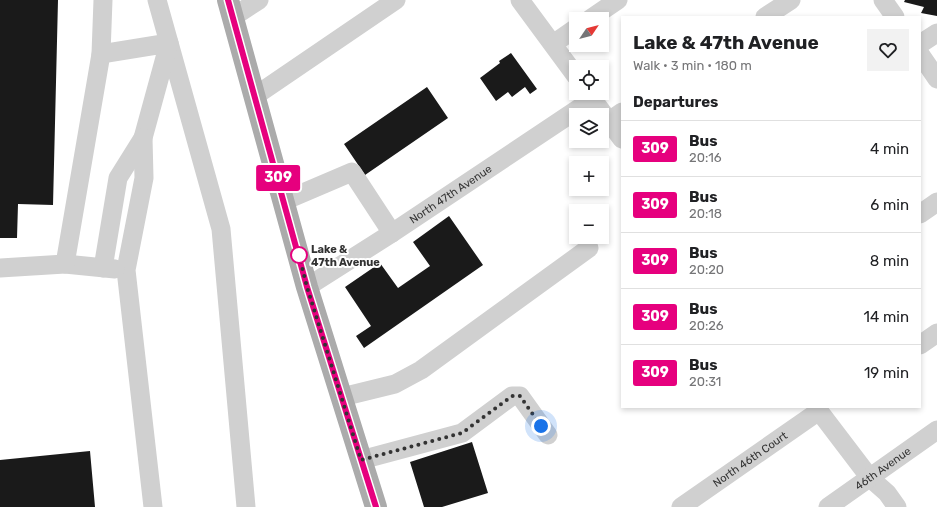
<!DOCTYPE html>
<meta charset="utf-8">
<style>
body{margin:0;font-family:Rubik,sans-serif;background:#f2f2f2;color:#202124;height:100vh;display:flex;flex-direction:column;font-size:15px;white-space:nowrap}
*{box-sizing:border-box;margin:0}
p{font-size:13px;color:#757577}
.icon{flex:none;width:22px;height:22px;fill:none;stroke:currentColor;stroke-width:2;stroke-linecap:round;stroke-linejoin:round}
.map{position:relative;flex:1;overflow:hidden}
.details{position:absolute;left:621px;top:16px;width:300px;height:392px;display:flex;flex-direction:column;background:#fff;border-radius:0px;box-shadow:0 2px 6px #0003}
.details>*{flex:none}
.badge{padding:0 8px;border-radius:3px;font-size:14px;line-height:26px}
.needle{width:26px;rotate:55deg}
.buttons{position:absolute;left:569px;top:12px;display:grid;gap:8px}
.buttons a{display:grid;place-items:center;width:40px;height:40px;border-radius:0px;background:#fff;box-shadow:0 2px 6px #0003;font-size:20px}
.you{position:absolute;width:20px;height:20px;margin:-10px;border:3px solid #fff;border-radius:50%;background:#1a73e8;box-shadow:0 0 0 6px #1a73e833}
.map>.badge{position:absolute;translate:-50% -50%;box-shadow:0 0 0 2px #fff}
h2{padding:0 12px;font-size:15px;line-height:36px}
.round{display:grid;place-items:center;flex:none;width:42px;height:42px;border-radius:0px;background:#f2f2f2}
.head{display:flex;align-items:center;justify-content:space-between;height:68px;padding:0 12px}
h1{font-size:19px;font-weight:700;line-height:30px}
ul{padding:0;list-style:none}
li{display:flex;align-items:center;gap:12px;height:56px;padding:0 12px;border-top:1px solid #e0e0e0}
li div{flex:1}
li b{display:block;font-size:15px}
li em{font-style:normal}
li .badge{min-width:44px;font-weight:700;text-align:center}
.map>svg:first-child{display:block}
.building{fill:#1a1a1a}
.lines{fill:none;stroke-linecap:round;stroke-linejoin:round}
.minor{stroke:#d0d0d0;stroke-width:19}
.major{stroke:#ababab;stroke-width:22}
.line-casing{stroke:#fff;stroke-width:9}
.line{stroke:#e6007e;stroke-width:6}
.walk{stroke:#333;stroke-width:4;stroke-dasharray:0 7.2}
.stop-dot{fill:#fff;stroke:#e6007e;stroke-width:2}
.labels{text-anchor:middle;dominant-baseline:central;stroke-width:4;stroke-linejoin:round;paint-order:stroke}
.street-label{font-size:11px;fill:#333;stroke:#fff}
.stop-label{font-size:11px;font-weight:bold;fill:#333;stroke:#fff;text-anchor:start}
</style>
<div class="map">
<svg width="937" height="507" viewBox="0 0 937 507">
<rect width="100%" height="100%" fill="#fff"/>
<path class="building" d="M0 0H58L53 205 18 204 17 238H0Z
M905 0H937V16L921 13 924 7 904 2Z
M511 53 537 89 530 94 525 87 512 97 508 92 496 101 480 78 500 63 499 61Z
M427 87 448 118 365 175 344 144Z
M449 216 483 265 364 348 356 336 371 326 345 287 380 263 398 288 430 266 413 242Z
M472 442 488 493 442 507H424L410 462Z
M90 451 95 507H0V460Z"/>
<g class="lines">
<g class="minor">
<path d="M157 0 221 229 246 507"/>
<path d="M520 0 576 76"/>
<path d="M883 0 895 17"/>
<path d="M233 17 259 0"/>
<path d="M765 17 791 0"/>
<path d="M590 19 618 0"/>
<path d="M553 44 576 28"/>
<path d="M920 44 937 33"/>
<path d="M101 54 169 43 143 138 144 178 126 270 153 507"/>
<path d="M920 54 937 79"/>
<path d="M588 93 622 139"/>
<path d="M255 96 396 0"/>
<path d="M609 121 622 112"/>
<path d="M284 201 352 172 392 233"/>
<path d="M920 214 937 202"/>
<path d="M65 264 115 269"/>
<path d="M0 268 65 264 101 54 103 0"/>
<path d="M103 268 118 178 143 138"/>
<path id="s1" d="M307 287 392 233 593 99"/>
<path d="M920 345 937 333"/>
<path d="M342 397 395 384 421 370 589 248"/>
<path d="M361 460 462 433 512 396H520L548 435"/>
<path id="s2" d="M681 507 819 411 870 478 887 493 897 507"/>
<path id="s3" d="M828 507 937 430"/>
</g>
<path class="major" d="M228 0 307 287 376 507"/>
</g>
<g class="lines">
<g class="line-casing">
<path id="line" d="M228 0 307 287 376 507"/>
</g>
<use href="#line" class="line"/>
<path class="walk" d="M299 255 307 287 361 460 462 433 512 396H520L541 426"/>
</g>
<circle class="stop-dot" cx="299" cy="255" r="8"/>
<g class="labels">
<g class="street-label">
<text stroke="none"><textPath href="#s1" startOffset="171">North 47th Avenue</textPath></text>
<text stroke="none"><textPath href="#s2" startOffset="84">North 46th Court</textPath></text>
<text stroke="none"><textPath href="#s3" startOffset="67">46th Avenue</textPath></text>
</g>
<g class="stop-label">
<text x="311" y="249">Lake &amp;<tspan x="311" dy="13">47th Avenue</tspan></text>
</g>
</g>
</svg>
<div class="buttons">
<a><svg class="needle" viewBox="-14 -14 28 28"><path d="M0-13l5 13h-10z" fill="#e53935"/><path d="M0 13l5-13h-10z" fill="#757577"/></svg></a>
<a><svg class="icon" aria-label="locate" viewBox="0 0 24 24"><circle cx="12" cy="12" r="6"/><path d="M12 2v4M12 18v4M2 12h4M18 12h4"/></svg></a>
<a><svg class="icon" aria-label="layers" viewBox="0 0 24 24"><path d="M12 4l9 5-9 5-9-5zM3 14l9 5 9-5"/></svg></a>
<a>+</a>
<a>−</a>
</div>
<div class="you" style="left:541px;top:426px"></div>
<b class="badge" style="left:278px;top:178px;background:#e6007e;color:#fff">309</b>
<section class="details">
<div class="head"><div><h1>Lake &amp; 47th Avenue</h1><p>Walk · 3 min · 180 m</p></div><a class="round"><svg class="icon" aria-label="heart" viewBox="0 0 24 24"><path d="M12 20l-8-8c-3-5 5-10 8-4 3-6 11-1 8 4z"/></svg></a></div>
<h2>Departures</h2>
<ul>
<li><span class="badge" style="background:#e6007e;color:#fff">309</span><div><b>Bus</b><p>20:16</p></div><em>4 min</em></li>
<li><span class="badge" style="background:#e6007e;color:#fff">309</span><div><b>Bus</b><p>20:18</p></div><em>6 min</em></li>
<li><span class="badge" style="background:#e6007e;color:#fff">309</span><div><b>Bus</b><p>20:20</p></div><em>8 min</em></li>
<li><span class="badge" style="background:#e6007e;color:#fff">309</span><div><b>Bus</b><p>20:26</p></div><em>14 min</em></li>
<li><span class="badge" style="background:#e6007e;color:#fff">309</span><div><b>Bus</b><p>20:31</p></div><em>19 min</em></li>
</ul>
</section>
</div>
